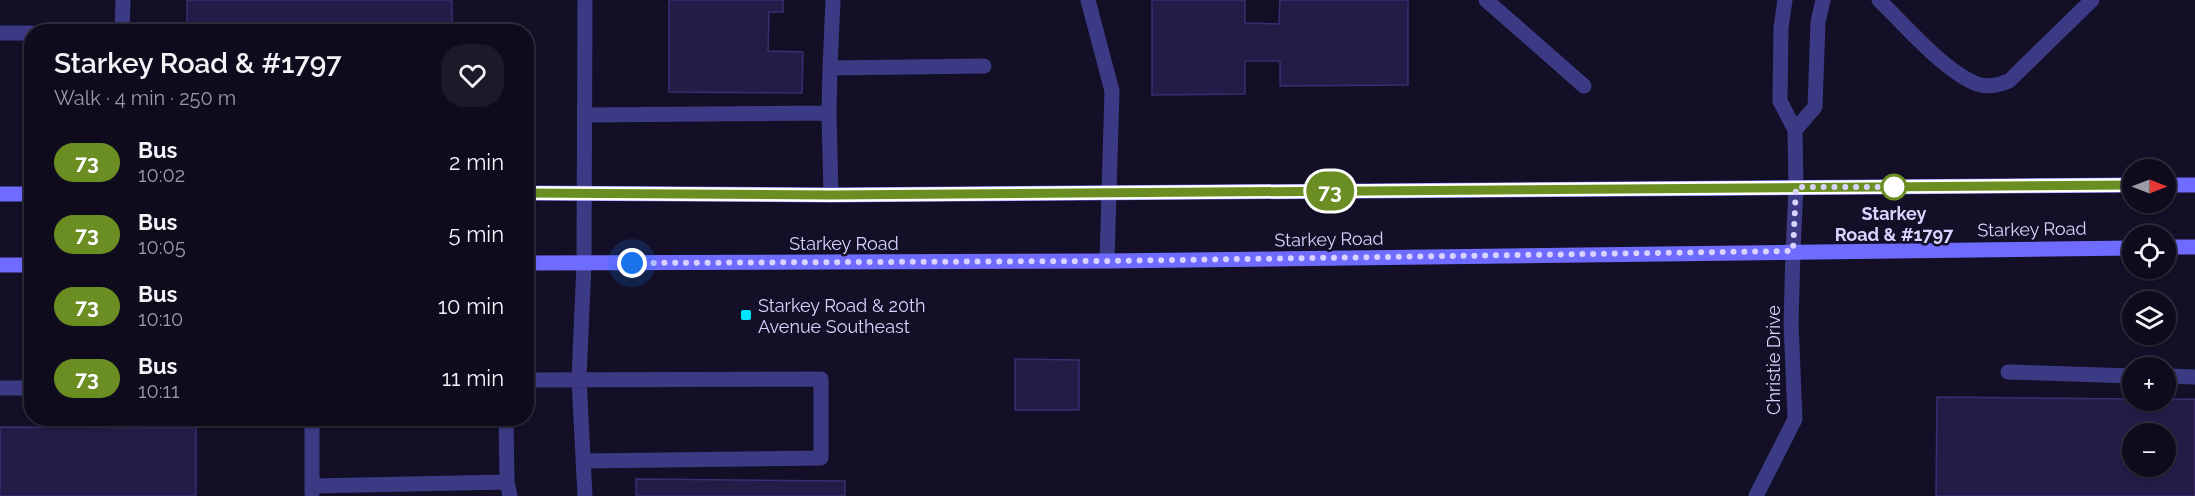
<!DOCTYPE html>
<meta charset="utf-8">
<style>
body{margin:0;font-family:Raleway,sans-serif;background:#1c1929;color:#f1f3f6;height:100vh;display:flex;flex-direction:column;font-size:22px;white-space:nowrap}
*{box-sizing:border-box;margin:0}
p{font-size:20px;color:#9b9ba3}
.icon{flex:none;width:33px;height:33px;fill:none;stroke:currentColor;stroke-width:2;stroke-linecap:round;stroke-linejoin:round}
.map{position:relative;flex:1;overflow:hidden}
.details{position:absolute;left:24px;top:24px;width:510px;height:402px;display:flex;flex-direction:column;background:#0e0b1c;border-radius:24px;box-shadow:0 2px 4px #0004,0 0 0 2px #2e2b3b}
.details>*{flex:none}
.badge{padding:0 12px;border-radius:20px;font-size:21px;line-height:39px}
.needle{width:39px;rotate:90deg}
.buttons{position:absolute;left:2122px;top:159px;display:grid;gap:12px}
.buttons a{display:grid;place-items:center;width:54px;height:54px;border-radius:50%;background:#0e0b1c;box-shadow:0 2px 4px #0004,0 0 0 2px #2e2b3b;font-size:30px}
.you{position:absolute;width:30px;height:30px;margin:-15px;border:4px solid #fff;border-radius:50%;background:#1a73e8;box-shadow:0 0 0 9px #1a73e833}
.map>.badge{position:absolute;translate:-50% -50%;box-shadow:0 0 0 3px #fff}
.round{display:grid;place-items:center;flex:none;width:63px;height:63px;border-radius:24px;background:#1c1929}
.headline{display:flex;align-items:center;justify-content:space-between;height:102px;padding:0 30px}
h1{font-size:28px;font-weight:600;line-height:45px}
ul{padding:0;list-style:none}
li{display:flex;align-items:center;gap:18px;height:72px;padding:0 30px}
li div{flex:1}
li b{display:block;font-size:22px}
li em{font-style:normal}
li .badge{min-width:66px;font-weight:700;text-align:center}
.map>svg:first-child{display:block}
.building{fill:#241b47;stroke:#3b2d73;stroke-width:1.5;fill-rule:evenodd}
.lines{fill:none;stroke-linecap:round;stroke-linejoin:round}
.service{stroke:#3d3a85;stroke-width:15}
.minor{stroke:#3d3a85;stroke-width:15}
.secondary{stroke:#6f6bff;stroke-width:15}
.line-casing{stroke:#fff;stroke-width:14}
.line{stroke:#6b8e23;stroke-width:9}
.walk{stroke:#d9d4ff;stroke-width:6;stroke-dasharray:0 10.8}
.stop-dot{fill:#fff;stroke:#6b8e23;stroke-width:3}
.poi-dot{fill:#00e5ff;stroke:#130f26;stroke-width:2}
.labels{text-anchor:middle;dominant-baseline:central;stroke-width:5;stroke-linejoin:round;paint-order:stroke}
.stop-label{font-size:18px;font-weight:bold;fill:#d9d4ff;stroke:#130f26}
.street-label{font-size:18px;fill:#d9d4ff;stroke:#130f26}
.poi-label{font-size:18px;fill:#d9d4ff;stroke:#130f26;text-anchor:start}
</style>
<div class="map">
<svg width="2195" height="496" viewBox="0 0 2195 496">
<rect width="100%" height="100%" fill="#130f26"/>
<path class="building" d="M187 0H452V32H187Z
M669 0H783V12H769L768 51 803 52 802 93 669 92Z
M1152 0H1245V23L1279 24 1280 0H1408V85L1280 86V61H1245V94L1152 95Z
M1015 359 1079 360V410H1015Z
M1937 397 2133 399V400L2195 399V496H1936ZM2133 434H2166V466H2133Z
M0 427 196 428V496H0Z
M636 479 845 481V496H636Z"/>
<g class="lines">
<path class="service" d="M1088 0 1112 91 1107 261
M1486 0 1584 86
M1785 0 1781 28 1780 101 1795 130 1796 187 1793 251
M1879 0C1906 26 1944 71 1977 84 1988 88 1999 85 2009 81L2092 0
M102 32 122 31 123 0
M0 33H32
M830 68 833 0
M586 115 829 113
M1795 130 1815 107 1818 22 1823 0
M831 195 829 113 830 68 984 66
M584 263 579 379 585 496
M2008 372 2133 376
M2166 376 2195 377
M526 380 821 379V458L583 461
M0 388H32
M506 418 507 482 510 496
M312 486 507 482
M312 493V418"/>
<path class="minor" d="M584 263 585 0
M1756 496 1795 419 1791 323 1793 251"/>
<path class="secondary" d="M2166 185H2195
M526 193 831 195 2133 185
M0 194H32
M2166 247H2195
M526 263 1107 261 2133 248
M0 265H32"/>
</g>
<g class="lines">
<g class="line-casing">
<path id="line" d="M526 193 831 195 2133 185"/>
</g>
<use href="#line" class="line"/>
<path class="walk" d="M632 263 1107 261 1793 251 1796 187H1894"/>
</g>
<circle class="stop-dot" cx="1894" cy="187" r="12"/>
<rect class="poi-dot" x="740" y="309" width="12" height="12" rx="3"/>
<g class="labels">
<g class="stop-label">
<text x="1894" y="213">Starkey<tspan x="1894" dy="21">Road &amp; #1797</tspan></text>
</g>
<g class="street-label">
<text transform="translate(2032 229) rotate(-1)">Starkey Road</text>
<text transform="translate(1329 239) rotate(-1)">Starkey Road</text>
<text x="844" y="243">Starkey Road</text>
<text transform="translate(1773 360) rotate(-90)">Christie Drive</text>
</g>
<g class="poi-label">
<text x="758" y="305">Starkey Road &amp; 20th<tspan x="758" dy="21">Avenue Southeast</tspan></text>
</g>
</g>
</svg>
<div class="buttons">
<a><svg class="needle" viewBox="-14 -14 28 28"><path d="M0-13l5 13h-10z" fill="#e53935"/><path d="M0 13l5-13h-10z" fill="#9b9ba3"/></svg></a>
<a><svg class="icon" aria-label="locate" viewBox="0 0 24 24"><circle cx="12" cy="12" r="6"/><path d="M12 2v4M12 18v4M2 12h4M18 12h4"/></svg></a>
<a><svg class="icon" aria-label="layers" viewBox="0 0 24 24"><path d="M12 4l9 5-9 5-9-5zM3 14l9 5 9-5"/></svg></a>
<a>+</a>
<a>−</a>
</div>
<div class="you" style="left:632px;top:263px"></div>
<b class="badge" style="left:1330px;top:191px;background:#6b8e23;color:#fff">73</b>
<section class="details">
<div class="headline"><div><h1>Starkey Road &amp; #1797</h1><p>Walk · 4 min · 250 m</p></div><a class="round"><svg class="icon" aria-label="heart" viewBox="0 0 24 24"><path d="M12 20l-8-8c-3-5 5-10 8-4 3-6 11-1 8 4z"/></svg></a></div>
<ul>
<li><span class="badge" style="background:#6b8e23;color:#fff">73</span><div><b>Bus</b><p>10:02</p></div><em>2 min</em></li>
<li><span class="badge" style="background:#6b8e23;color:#fff">73</span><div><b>Bus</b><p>10:05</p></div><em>5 min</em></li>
<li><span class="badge" style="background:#6b8e23;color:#fff">73</span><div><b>Bus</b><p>10:10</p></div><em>10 min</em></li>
<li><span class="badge" style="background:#6b8e23;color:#fff">73</span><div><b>Bus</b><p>10:11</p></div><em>11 min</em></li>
</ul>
</section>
</div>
